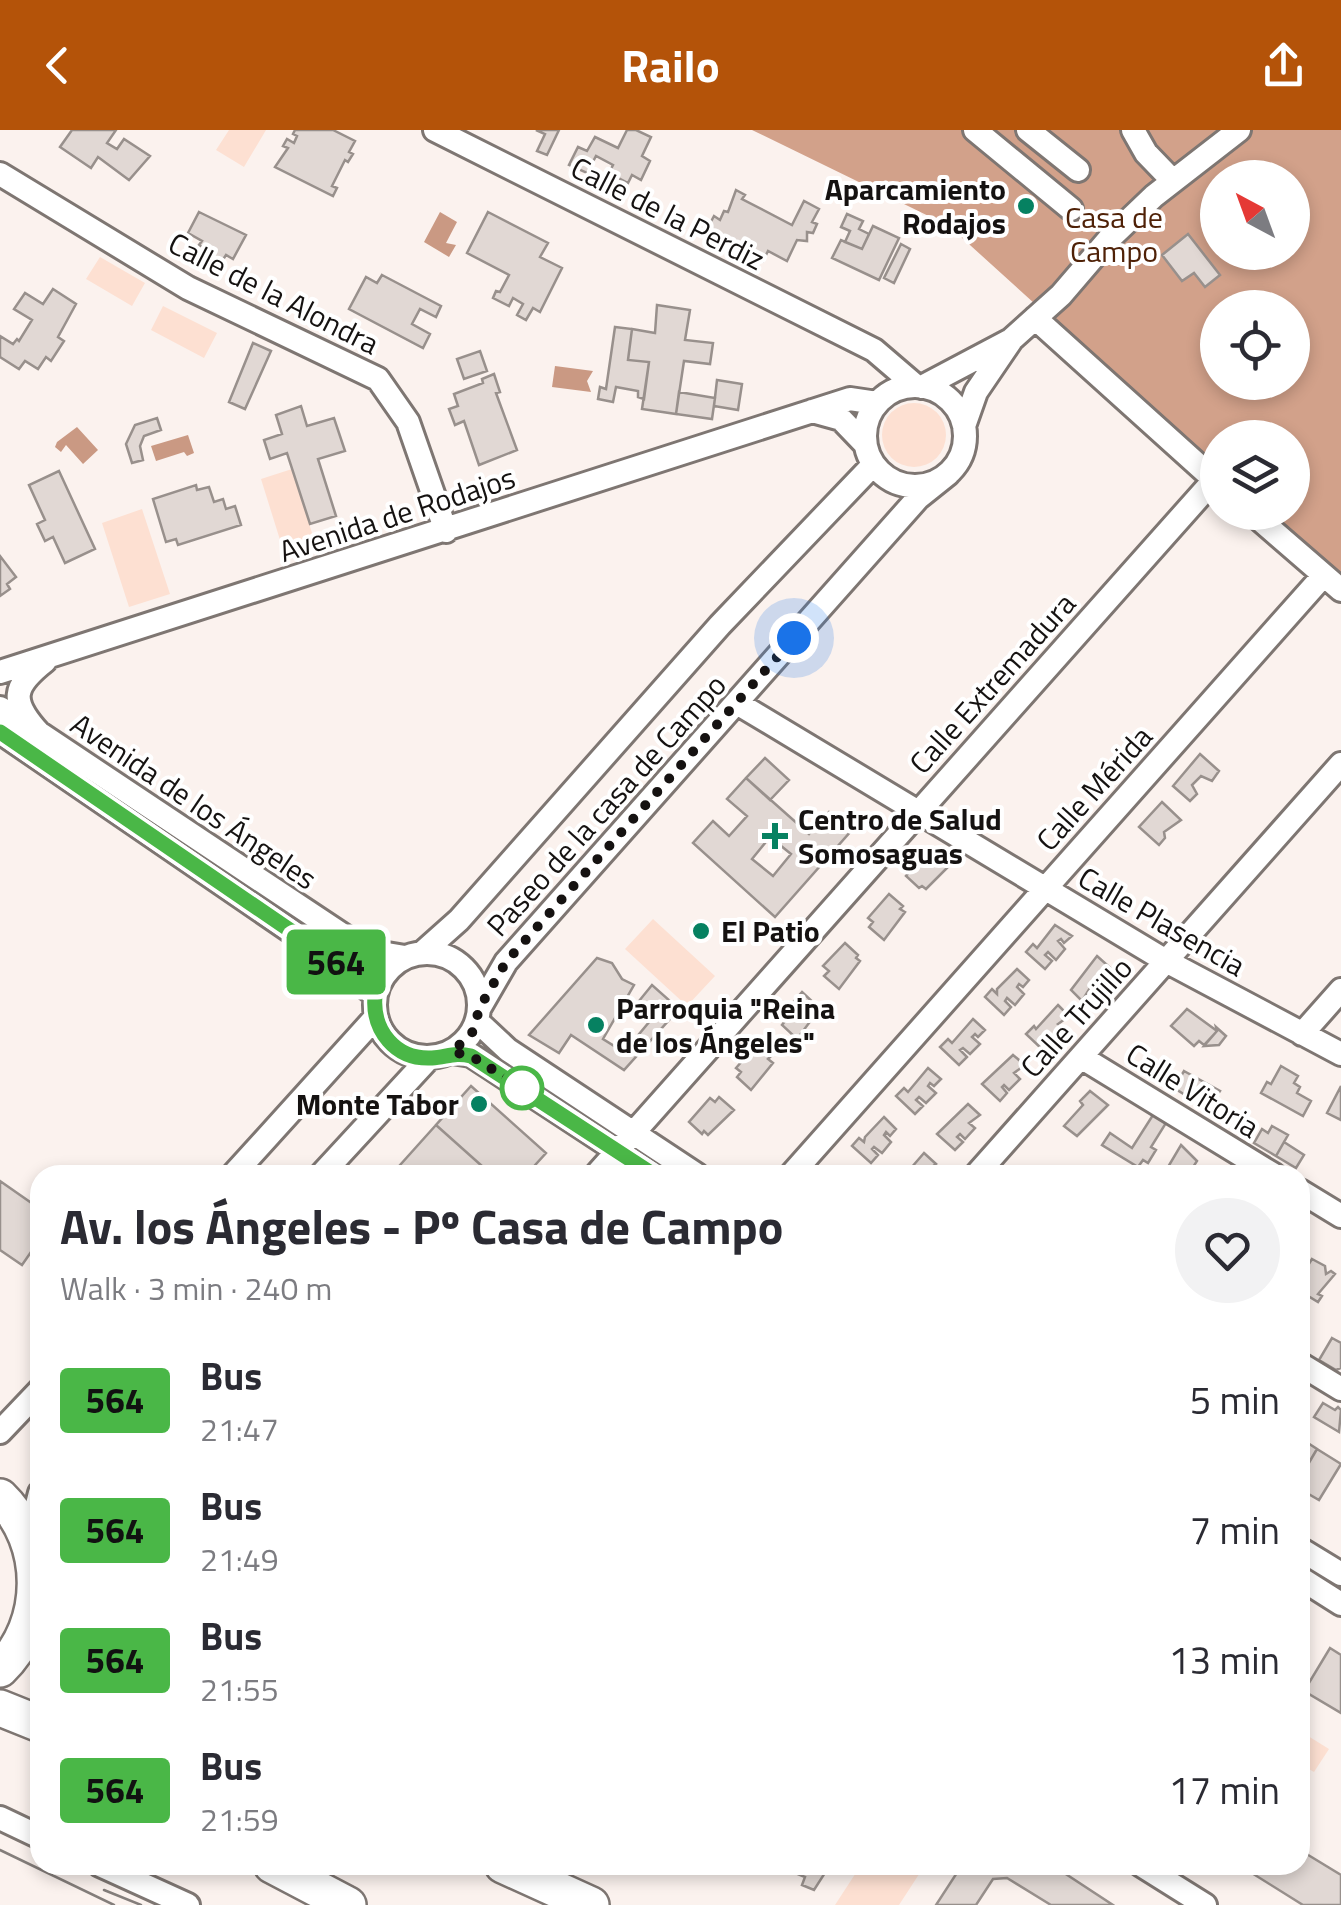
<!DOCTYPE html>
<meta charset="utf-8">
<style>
body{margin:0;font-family:"Titillium Web",sans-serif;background:#f2f2f3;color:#2b2b33;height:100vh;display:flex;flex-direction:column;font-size:38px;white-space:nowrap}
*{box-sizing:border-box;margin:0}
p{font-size:32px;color:#7c7c81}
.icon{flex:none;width:55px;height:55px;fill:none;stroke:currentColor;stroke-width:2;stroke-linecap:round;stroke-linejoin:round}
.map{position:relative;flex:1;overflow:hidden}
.drawer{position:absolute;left:30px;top:1035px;width:1280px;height:710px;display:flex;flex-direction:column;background:#fff;border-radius:30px;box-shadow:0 5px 15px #0003}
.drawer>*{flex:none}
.badge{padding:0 20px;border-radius:8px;font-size:35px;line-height:65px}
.needle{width:65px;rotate:319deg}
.controls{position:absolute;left:1200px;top:30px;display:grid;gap:20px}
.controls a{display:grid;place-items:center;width:110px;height:110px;border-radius:50%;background:#fff;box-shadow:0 5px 15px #0003;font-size:50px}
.you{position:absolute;width:50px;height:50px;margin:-25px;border:8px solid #fff;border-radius:50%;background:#1a73e8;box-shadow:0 0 0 15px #1a73e833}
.map>.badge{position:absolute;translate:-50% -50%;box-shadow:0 0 0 5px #fff}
.round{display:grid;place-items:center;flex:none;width:105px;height:105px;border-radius:52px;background:#f2f2f3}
.summary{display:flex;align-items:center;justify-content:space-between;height:170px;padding:0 30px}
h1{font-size:48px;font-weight:700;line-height:75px}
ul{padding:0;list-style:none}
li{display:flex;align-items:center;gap:30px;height:130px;padding:0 30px}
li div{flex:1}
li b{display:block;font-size:38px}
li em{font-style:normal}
li .badge{min-width:110px;font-weight:700;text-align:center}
header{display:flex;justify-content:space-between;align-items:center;height:130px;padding:0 30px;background:#b45309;color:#fff;font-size:45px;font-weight:700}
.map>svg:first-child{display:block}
.green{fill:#fde0d2}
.forest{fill:#d2a18a;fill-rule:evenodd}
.water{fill:#ca9983}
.building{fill:#e1d8d4;stroke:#98908c;stroke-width:2.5;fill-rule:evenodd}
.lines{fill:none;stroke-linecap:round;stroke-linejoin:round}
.minor-casing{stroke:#7e7672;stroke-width:28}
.highway-casing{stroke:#7e7672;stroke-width:40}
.minor{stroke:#fff;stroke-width:22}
.highway{stroke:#fff;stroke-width:35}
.tram{stroke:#847e7b;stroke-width:2.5}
.line-casing{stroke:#fff;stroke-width:22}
.line{stroke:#4ab747;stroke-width:15}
.walk{stroke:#151211;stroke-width:10;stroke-dasharray:0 18}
.poi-dot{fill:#068161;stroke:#fff;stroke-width:4}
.stop-dot{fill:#fff;stroke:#4ab747;stroke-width:5}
.labels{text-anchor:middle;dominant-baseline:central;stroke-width:8;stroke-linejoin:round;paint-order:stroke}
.poi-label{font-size:30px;font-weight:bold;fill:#151211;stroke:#fff;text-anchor:start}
.street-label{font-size:30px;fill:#151211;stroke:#fff}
.park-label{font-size:30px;fill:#4f2107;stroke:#fff}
</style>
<header><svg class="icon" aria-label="back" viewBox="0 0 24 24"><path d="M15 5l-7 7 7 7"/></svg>Railo<svg class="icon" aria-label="share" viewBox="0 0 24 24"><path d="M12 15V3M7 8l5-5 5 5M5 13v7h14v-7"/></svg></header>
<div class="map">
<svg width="1341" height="1775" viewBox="0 0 1341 1775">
<rect width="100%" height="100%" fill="#fbf2ee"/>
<path class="green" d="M229 0H266L244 37 216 20Z
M100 127 145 153 132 176 86 149Z
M163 176 217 203 204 228 151 200Z
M882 305a32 32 0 1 1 64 0a32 32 0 1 1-64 0Z
M292 339 317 419 286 429 261 349Z
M142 379 170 464 129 477 102 393Z
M653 789 715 846 687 876 625 819Z
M1300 1601 1329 1619 1314 1642 1300 1634Z
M861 1735H925L899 1775H835Z"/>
<path class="forest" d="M752 0H1341V446L1266 383 1292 382V308H1218L1217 339 949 96ZM1218 48H1292V122H1218ZM1218 178H1292V252H1218Z"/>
<path class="water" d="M440 82 457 92 446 113 456 115 449 127 424 112Z
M555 236 593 241 587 251 591 262 552 257Z
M77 297 98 320 83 334 66 315 61 322 55 317 57 312Z
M188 305 194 323 187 326 184 322 156 331 151 316Z"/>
<path class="building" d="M72 0H116L107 13 117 19 124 9 150 26 129 50 98 27 91 38 60 17Z
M295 0H333L355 11 349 22 353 24 348 32 345 30 332 56 337 58 333 66 275 37 288 18 283 16 287 9 294 13 297 6 293 4Z
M536 0H559L547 25 537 21 545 4Z
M627 0H636L651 7 642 26 650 31 641 50 632 45 628 53 609 43 613 35 596 26 587 43 569 35 578 17 587 21 595 7 618 18Z
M736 60 745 65 742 69 792 95 804 71 819 79 812 92 817 94 813 103 807 102V111L797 110 787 131 768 121 763 131 746 122 748 118 706 101 714 86 720 90 724 81 728 82Z
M199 82 246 105 233 129 226 125 222 131 207 123 209 121 199 115 202 111 188 103Z
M488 82 548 113 540 127 562 138 540 182 533 178 526 190 517 185 523 174 513 168 509 176 493 168 496 161 500 162 509 145 467 123Z
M847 84 863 91 859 99 869 104 862 119 845 112 850 101 841 97Z
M873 96 899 108 879 150 832 128 841 110 862 119Z
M1188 104 1220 145 1205 157 1194 143 1182 151 1162 125Z
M901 114 910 119 894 153 884 148Z
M382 145 441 176 436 187 420 179 412 194 430 204 423 218 349 179 366 147 377 153Z
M53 159 76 174 58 207 64 211 51 231 46 227 38 239 25 231 19 239 0 227V206L13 214 17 209 19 211 32 190 14 179 25 163 43 174Z
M657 175 690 180 685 210 713 213 710 234 684 231 676 284 642 279 649 232 628 230 632 199 655 203Z
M615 197 632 199 628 230 649 232 644 269 638 267V261L616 257 613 272 598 269 600 257 606 259Z
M253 213 271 221 245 279 229 272Z
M480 221 487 241 464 249 457 229Z
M494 244 500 262 496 263 517 320 479 335 464 291 455 295 449 279 458 276 454 264 483 253 482 249Z
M717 250 742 254 738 280 714 276Z
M679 262 715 268 712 289 676 284Z
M301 276 307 296 334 288 345 321 318 329 336 386 310 394 287 323 270 329 264 310 282 304 276 285Z
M157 288 161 300 144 306 140 316 143 330 132 333 126 314 135 295Z
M59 341 95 419 65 433 53 407 45 411 37 394 45 390 29 355Z
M196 355 197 360 209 357 214 372 223 369 226 379 235 376 241 395 178 415 176 409 166 412 153 369Z
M0 426 16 447 7 454 10 459 0 466Z
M1200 624 1219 641 1212 651 1201 646 1192 655 1197 664 1190 671 1173 656Z
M765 628 789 650 770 670 746 648Z
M746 648 809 704 829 682 851 701 775 787 693 713 713 691 729 706 747 686 727 669ZM770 707 791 724 773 746 752 729Z
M1162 672 1181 690 1164 702 1165 708 1159 715 1139 697Z
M936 721 950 735 926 759 922 756 919 758 906 746 927 722 931 726Z
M889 764 903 776 900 779 905 782 884 810 869 797 873 792 868 788Z
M1055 795 1072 806 1064 813 1061 809 1058 811 1065 819 1056 830 1048 822 1045 825 1052 831 1045 839 1026 822 1033 814 1037 818Z
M845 813 858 825 856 828 860 831 839 859 824 846 829 841 823 836Z
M1097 826 1115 842 1107 851 1102 846 1099 848 1105 853 1095 864 1090 858 1082 871 1071 860Z
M597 828 612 833 622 849 634 855 603 909 624 922 655 885 639 871 652 855 679 879 624 940 571 905 559 923 529 905Z
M1017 839 1029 850 1023 857 1019 854 1017 857 1024 864 1015 875 1007 868 1005 871 1011 877 1004 885 985 867 992 859 997 864V859Z
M802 862 816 875 814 877 818 881 797 909 782 895 786 890 781 886Z
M1058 875 1069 886 1058 894 1064 899 1054 910 1049 905 1046 908 1052 913 1044 921 1026 904 1034 896 1036 899Z
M1187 879 1217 901 1204 915 1199 911 1194 916 1171 896Z
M973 889 985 900 978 907 975 904 972 907 980 914 970 924 963 918 960 920 967 927 959 935 940 917 948 909 952 913Z
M1216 897 1226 906 1219 915 1204 916 1217 901Z
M757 914 771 926 768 929 773 933 751 960 737 947 741 942 736 938Z
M1013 925 1025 935 1014 943 1020 949 1009 960 1004 955 1002 957 1007 963 1000 971 982 954Z
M1281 936 1298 946 1294 953 1300 957 1297 963 1311 971 1303 986 1261 963 1267 952 1271 954Z
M928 938 941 949 934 956 930 953 928 956 936 963 926 973 919 967 916 970 923 976 915 984 896 966 904 958 908 962Z
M1184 941 1220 961 1208 979 1174 958Z
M471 956 546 1023 526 1045H492L436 995Z
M1341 956V990L1327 983Z
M1090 961 1108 975 1077 1006 1064 996 1083 975 1080 971Z
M719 967 734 980 708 1005 704 1001 702 1004 689 992 710 968 715 972Z
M968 974 980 985 969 993 975 998 965 1009 960 1004 957 1007 963 1012 955 1020 937 1004Z
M1153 985 1166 993 1151 1017 1156 1020 1148 1033 1143 1030 1138 1037 1102 1015 1110 1003 1132 1018Z
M884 987 896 999 890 1006 886 1002 884 1005 891 1012 882 1023 874 1017 872 1019 878 1025 871 1033 852 1016 859 1008 864 1012 865 1007Z
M436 995 492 1045 392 1044Z
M1272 996 1288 1005 1276 1026 1254 1013 1262 999 1268 1003Z
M1284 1012 1304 1025 1296 1038 1276 1026Z
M1181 1015 1197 1031 1188 1045H1170L1165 1042Z
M924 1023 936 1034 925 1042 928 1045H905Z
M0 1051 40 1079V1109L22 1135 0 1120Z
M1312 1129 1325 1136 1326 1144 1331 1141 1335 1144 1318 1164 1322 1166 1318 1172 1300 1161V1148Z
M1332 1208 1341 1213V1238L1336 1240 1319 1230Z
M1323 1273 1335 1280 1338 1277 1341 1280 1339 1302 1314 1287Z
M1300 1308 1317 1319 1300 1348Z
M1317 1319 1341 1334 1319 1370 1300 1359V1348Z
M1330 1518 1341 1525V1583L1304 1561Z
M1300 1720 1341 1745V1775H1303L1239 1735H1300Z
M776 1735H830L814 1760 802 1755 805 1747Z
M962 1735H1052L1113 1775H1051L1007 1748 993 1749 976 1775H936Z"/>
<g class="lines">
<g class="minor-casing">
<path id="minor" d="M435 0 874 220 916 256
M975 0 1071 79
M1028 0 1078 40
M1133 0 1146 23 1173 51
M0 44 188 158 378 249 408 292 446 401
M1035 188 1218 353
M865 306a50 50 0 1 1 100 0a50 50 0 1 1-100 0Z
M922 257 1009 211
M812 281 841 289 865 314
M964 296 976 262 1012 209 1061 165 1109 109 1154 66 1239 0
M1251 382 1341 460
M45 531C12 557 10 571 39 603L344 806 369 821 405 827
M0 542 850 269 877 273
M737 573 1166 831 1341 924
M0 578 32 599
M0 602 330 828 375 865
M375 875a52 52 0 1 1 104 0a52 52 0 1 1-104 0Z
M422 823 459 790 720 495 873 335
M480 877 506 832 918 368 948 344
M477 891 508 920 697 1045
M1302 904 1341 860
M452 922 471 925 654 1045
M1081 927 1274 1045
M233 1045 375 888
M321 1045 429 928
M596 1045 1214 350
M791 1045 1323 446
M976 1045 1341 634
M1300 1061 1341 1086
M1300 1234 1341 1259
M0 1302 40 1260
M28 1410 40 1363
M1300 1419 1341 1444
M1300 1448 1341 1474
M0 1688 40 1707
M100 1735 188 1775
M1141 1735 1205 1775"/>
</g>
<g class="highway-casing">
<path id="highway" d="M0 1367C47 1412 47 1494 0 1539
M0 1578 40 1594
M272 1735 348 1775
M503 1735 591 1775"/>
</g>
<use href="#minor" class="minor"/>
<use href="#highway" class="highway"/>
<path class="tram" d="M0 1720 114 1775
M104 1760 141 1775"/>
</g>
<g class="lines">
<g class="line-casing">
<path id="line" d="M0 602 351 842 375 866C372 900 395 930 432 928 447 927 455 922 471 926L654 1045"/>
</g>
<use href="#line" class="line"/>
<path class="walk" d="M522 958 471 926 452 922 472 903 480 877 506 832 794 508"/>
</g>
<g class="poi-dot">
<circle cx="1026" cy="76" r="10"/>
<path d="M770 691h10v10h10v10h-10v10h-10v-10h-10v-10h10z"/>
<circle cx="701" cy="801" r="10"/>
<circle cx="596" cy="895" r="10"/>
<circle cx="479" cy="974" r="10"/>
</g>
<circle class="stop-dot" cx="522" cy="958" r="20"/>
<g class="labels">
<g class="poi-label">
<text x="1006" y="59" text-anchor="end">Aparcamiento<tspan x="1006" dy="34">Rodajos</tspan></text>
<text x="798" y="689">Centro de Salud<tspan x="798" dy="34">Somosaguas</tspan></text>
<text x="721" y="801">El Patio</text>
<text x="616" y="878">Parroquia "Reina<tspan x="616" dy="34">de los Ángeles"</tspan></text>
<text x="459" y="974" text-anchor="end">Monte Tabor</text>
</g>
<g class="street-label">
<text transform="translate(668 83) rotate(27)">Calle de la Perdiz</text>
<text transform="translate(274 163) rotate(27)">Calle de la Alondra</text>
<text transform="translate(397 384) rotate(-18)">Avenida de Rodajos</text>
<text transform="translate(992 553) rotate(-48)">Calle Extremadura</text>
<text transform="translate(1094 658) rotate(-48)">Calle Mérida</text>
<text transform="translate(194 671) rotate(34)">Avenida de los Ángeles</text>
<text transform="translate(606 675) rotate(-48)">Paseo de la casa de Campo</text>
<text transform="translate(1162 791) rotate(30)">Calle Plasencia</text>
<text transform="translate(1076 887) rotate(-48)">Calle Trujillo</text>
<text transform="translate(1193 960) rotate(32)">Calle Vitoria</text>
</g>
<g class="park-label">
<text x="1114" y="87">Casa de<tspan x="1114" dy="34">Campo</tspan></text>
</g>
</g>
</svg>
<div class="controls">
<a><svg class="needle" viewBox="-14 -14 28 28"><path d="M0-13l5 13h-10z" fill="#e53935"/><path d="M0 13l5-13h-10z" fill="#7c7c81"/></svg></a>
<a><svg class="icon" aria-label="locate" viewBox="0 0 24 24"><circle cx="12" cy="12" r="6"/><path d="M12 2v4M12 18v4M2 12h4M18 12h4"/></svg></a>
<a><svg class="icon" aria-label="layers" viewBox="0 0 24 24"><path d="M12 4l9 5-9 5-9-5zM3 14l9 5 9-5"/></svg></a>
</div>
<div class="you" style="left:794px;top:508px"></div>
<b class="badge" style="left:336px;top:832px;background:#4ab747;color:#111">564</b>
<section class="drawer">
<div class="summary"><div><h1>Av. los Ángeles - Pº Casa de Campo</h1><p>Walk · 3 min · 240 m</p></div><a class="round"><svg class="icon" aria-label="heart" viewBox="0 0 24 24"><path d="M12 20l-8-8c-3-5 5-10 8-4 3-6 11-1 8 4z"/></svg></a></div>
<ul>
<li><span class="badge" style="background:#4ab747;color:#111">564</span><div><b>Bus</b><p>21:47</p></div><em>5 min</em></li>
<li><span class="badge" style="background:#4ab747;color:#111">564</span><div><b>Bus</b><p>21:49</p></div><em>7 min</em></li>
<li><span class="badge" style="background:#4ab747;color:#111">564</span><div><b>Bus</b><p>21:55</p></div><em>13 min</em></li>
<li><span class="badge" style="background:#4ab747;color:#111">564</span><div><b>Bus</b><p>21:59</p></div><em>17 min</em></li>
</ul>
</section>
</div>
